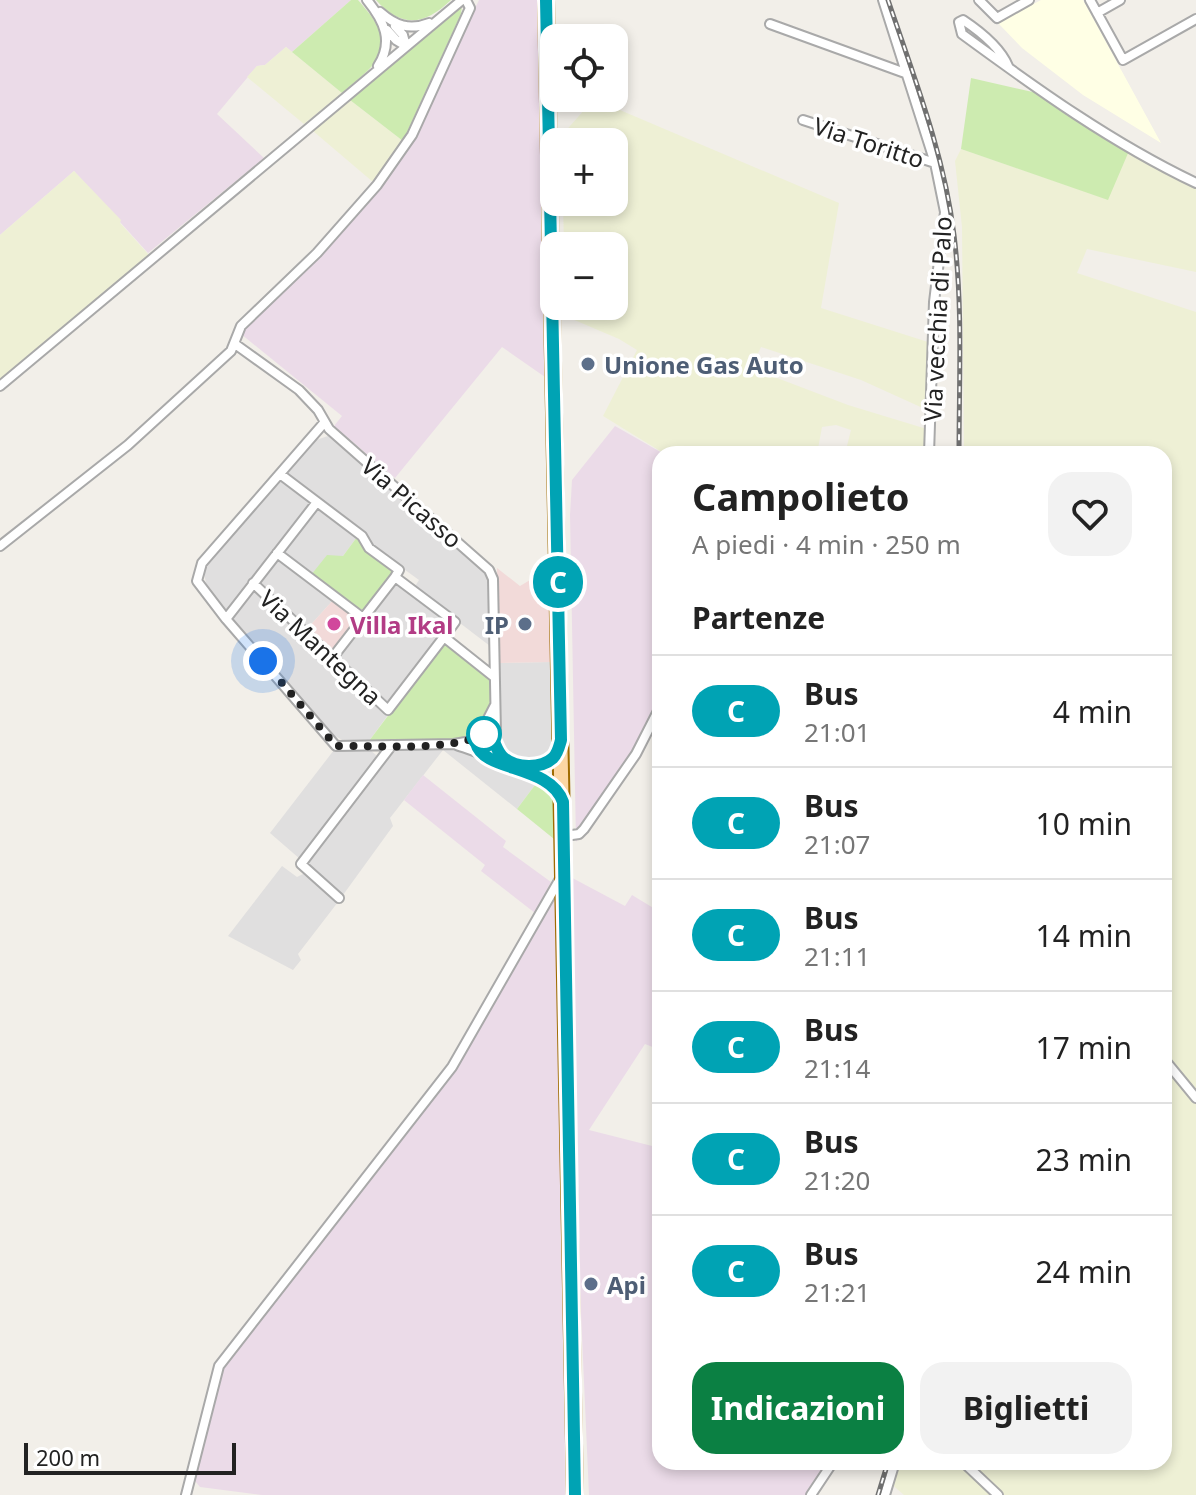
<!DOCTYPE html>
<html lang="it">
<meta charset="utf-8">
<style>
body{margin:0;font-family:"Noto Sans",sans-serif;background:#f2f2f2;color:#222;height:100vh;display:flex;flex-direction:column;font-size:30px;white-space:nowrap}
*{box-sizing:border-box;margin:0}
p{font-size:26px;color:#767676}
.icon{flex:none;width:44px;height:44px;fill:none;stroke:currentColor;stroke-width:2;stroke-linecap:round;stroke-linejoin:round}
.map{position:relative;flex:1;overflow:hidden}
.details{position:absolute;left:652px;top:446px;width:520px;height:1024px;display:flex;flex-direction:column;background:#fff;border-radius:24px;box-shadow:0 4px 12px #0003}
.details>*{flex:none}
.badge{padding:0 16px;border-radius:26px;font-size:28px;line-height:52px}
.buttons{position:absolute;left:540px;top:24px;display:grid;gap:16px}
.buttons a{display:grid;place-items:center;width:88px;height:88px;border-radius:16px;background:#fff;box-shadow:0 4px 12px #0003;font-size:40px}
.scale{position:absolute;left:24px;bottom:20px;width:212px;box-sizing:border-box;padding-left:8px;border:4px solid #222;border-top:0;font-size:22px;line-height:28px;white-space:nowrap;color:#222;-webkit-text-stroke:6px #fff;paint-order:stroke}
.you{position:absolute;width:40px;height:40px;margin:-20px;border:6px solid #fff;border-radius:50%;background:#1a73e8;box-shadow:0 0 0 12px #1a73e833}
.map>.badge{position:absolute;translate:-50% -50%;box-shadow:0 0 0 4px #fff}
h2{padding:0 40px;font-size:30px;line-height:72px}
.round{display:grid;place-items:center;flex:none;width:84px;height:84px;border-radius:24px;background:#f2f2f2}
.head{display:flex;align-items:center;justify-content:space-between;height:136px;padding:0 40px}
h1{font-size:38px;font-weight:700;line-height:60px}
.action{display:flex;gap:16px;margin-top:auto;padding:16px 40px}
.action a{flex:1;height:92px;border-radius:24px;background:#0b8043;color:#fff;font-size:32px;font-weight:700;line-height:92px;text-align:center}
.action a+a{background:#f2f2f2;color:#222}
ul{padding:0;list-style:none}
li{display:flex;align-items:center;gap:24px;height:112px;padding:0 40px;border-top:2px solid #e0e0e0}
li div{flex:1}
li b{display:block;font-size:30px}
li em{font-style:normal}
li .badge{min-width:88px;font-weight:700;text-align:center}
.map>svg:first-child{display:block}
.residential{fill:#e0dfdf}
.commercial{fill:#f2dad9}
.industrial{fill:#ebdbe8}
.education{fill:#ffffe5}
.farmland{fill:#eef0d5}
.grass{fill:#cdebb0}
.lines{fill:none;stroke-linecap:round;stroke-linejoin:round}
.minor-casing{stroke:#a9a9a9;stroke-width:12}
.primary-casing{stroke:#a06b00;stroke-width:18}
.minor{stroke:#fff;stroke-width:8}
.primary{stroke:#fcd6a4;stroke-width:14}
.rail-casing{stroke:#707070;stroke-width:5}
.rail{stroke:#fff;stroke-width:2;stroke-dasharray:6;stroke-linecap:butt}
.line-casing{stroke:#fff;stroke-width:18}
.line{stroke:#00a3b4;stroke-width:12}
.walk{stroke:#222;stroke-width:8;stroke-dasharray:0 14.4}
.service-dot{fill:#5c6f8a;stroke:#fff;stroke-width:3}
.hotel-dot{fill:#d1479c;stroke:#fff;stroke-width:3}
.stop-dot{fill:#fff;stroke:#00a3b4;stroke-width:4}
.labels{text-anchor:middle;dominant-baseline:central;stroke-width:7;stroke-linejoin:round;paint-order:stroke}
.street-label{font-size:24px;fill:#222;stroke:#fff}
.service-label{font-size:24px;font-weight:bold;fill:#4e5e75;stroke:#fff;text-anchor:start}
.hotel-label{font-size:24px;font-weight:bold;fill:#b23c85;stroke:#fff;text-anchor:start}
</style>
<div class="map">
<svg width="1196" height="1495" viewBox="0 0 1196 1495">
<rect width="100%" height="100%" fill="#f2efe9"/>
<path class="residential" d="M328 436 335 439 488 573 490 646 414 588 419 580 372 546 371 539 286 474 316 440Z
M282 479 313 502 228 612 206 583 204 573 206 566Z
M317 508 357 537 343 556 311 575 281 553Z
M276 556 334 599 307 629 257 583Z
M395 581 451 623 389 705 337 657Z
M254 588 388 715 369 741H344L335 736 231 617Z
M552 662 554 750 539 762H524L507 757 500 749 499 663Z
M448 748 461 750 538 781 517 809 443 750 390 818 393 826 343 895 309 866 308 862 394 750Z
M369 749 376 755 374 762 300 859 270 833 334 750Z
M282 866 297 877 305 873 338 902 298 954 301 960 293 970 228 936Z"/>
<path class="commercial" d="M497 568 520 586 550 568 552 662 499 663Z
M334 599 360 618 333 654 307 629Z"/>
<path class="industrial" d="M0 0H351L292 52 286 47 265 65 257 66 217 114 264 158 148 253 74 171 0 235Z
M479 0H540L545 377 502 347 395 478 334 426 342 416 241 334 246 325 295 278 415 134Z
M615 426 664 454H660V711L576 842 570 515 572 480Z
M423 775 506 841 503 847 551 882 535 913 481 871 485 865 404 800Z
M563 873 625 906 632 895 660 912V1050L645 1044 589 1130 660 1148V1462H832L811 1495H589L563 904 565 1495H262L200 1487 191 1476 219 1366 452 1067Z"/>
<path class="education" d="M1041 0H1083L1161 143 1083 95 1022 48 998 23Z"/>
<path class="farmland" d="M286 47 342 93 304 124 247 77 257 66 265 65Z
M594 99 839 203 821 308 928 342 925 409 861 380 761 347 751 368 848 405 930 430 931 454H845L851 430 836 425 822 427 817 454H665L603 416 637 350 619 339 565 316V306H614V246H564L563 202H614V142H562V135Z
M350 100 403 141 373 182 313 131Z
M961 149 1107 199 1129 151 1196 183V272L1087 249 1077 273 1196 312V1495H904L889 1482 895 1462H1164V454H964L962 227 955 161Z
M74 171 121 220 120 223 149 255 0 379V235Z"/>
<path class="grass" d="M351 0H358C400 47 384 58 342 93L292 52Z
M376 0H451C425 25 402 29 376 0Z
M462 6 461 14 403 141 350 100Z
M971 78 1046 95 1129 151 1108 200 961 149Z
M357 537 366 548 393 571 363 610 352 605 311 575 327 555 343 556Z
M444 641 491 676C491 701 491 727 464 740L369 741Z
M538 781C561 793 554 815 554 839L517 809Z"/>
<g class="lines">
<g class="minor-casing">
<path id="minor" d="M367 0C384 21 394 41 378 66
M883 0 935 163 945 212 934 302 929 454
M979 0 997 18 1029 0
M1090 0 1123 60 1196 19
M380 12C395 25 409 31 429 23
M1097 13 1120 0
M770 24 905 73
M387 30 396 40 406 46 403 35 395 26
M1008 66C1000 47 981 32 963 20L959 22 962 34C1037 89 1112 143 1196 183
M803 120 935 163
M235 344 299 390 318 410 329 429 489 570 493 579 496 734 493 750 482 753
M0 386 462 0
M324 423 202 563 197 581 226 619 336 746 454 744 477 740
M280 474 362 536 369 548 399 570 395 577 455 622 444 637 493 676
M0 546 128 445 231 351 241 326 317 253 377 185 412 135 470 8 466 0
M277 553 363 618
M253 583 388 710 444 637
M226 619 317 502
M333 657 395 577
M479 736 495 705
M454 744C476 752 550 776 560 794
M482 753 476 743 478 737 484 734 493 738 502 756C518 768 551 772 558 749
M572 835 579 834 584 829 636 754 660 707
M339 898 301 864 392 745
M1164 1059 1196 1098
M963 1462 998 1495
M186 1495 219 1366 452 1067 561 877
M811 1495 833 1462
M885 1495 895 1462"/>
</g>
<g class="primary-casing">
<path id="primary" d="M546 0 575 1495"/>
</g>
<use href="#minor" class="minor"/>
<use href="#primary" class="primary"/>
<g class="rail-casing">
<path id="rail" d="M888 0C914 77 944 153 954 235 963 307 959 381 959 454
M878 1495 888 1462"/>
</g>
<use href="#rail" class="rail"/>
</g>
<g class="lines">
<g class="line-casing">
<path id="line" d="M546 0 561 740C559 747 558 753 553 758 541 769 516 768 504 758 496 752 496 742 490 735H481L476 743C483 772 550 764 563 802L575 1495"/>
</g>
<use href="#line" class="line"/>
<path class="walk" d="M263 661 336 746C377 745 450 752 484 734"/>
</g>
<g class="service-dot">
<circle cx="588" cy="364" r="8"/>
<circle cx="525" cy="624" r="8"/>
<circle cx="591" cy="1284" r="8"/>
</g>
<circle class="hotel-dot" cx="334" cy="624" r="8"/>
<circle class="stop-dot" cx="484" cy="734" r="16"/>
<g class="labels">
<g class="street-label">
<text transform="translate(869 142) rotate(18)">Via Toritto</text>
<text transform="translate(937 319) rotate(-87)">Via vecchia di Palo</text>
<text transform="translate(412 502) rotate(41)">Via Picasso</text>
<text transform="translate(321 647) rotate(43)">Via Mantegna</text>
</g>
<g class="service-label">
<text x="604" y="364">Unione Gas Auto</text>
<text x="509" y="624" text-anchor="end">IP</text>
<text x="607" y="1284">Api</text>
</g>
<g class="hotel-label">
<text x="350" y="624">Villa Ikal</text>
</g>
</g>
</svg>
<div class="buttons">
<a><svg class="icon" aria-label="locate" viewBox="0 0 24 24"><circle cx="12" cy="12" r="6"/><path d="M12 2v4M12 18v4M2 12h4M18 12h4"/></svg></a>
<a>+</a>
<a>−</a>
</div>
<div class="scale">200 m</div>
<div class="you" style="left:263px;top:661px"></div>
<b class="badge" style="left:558px;top:582px;background:#00a3b4;color:#fff">C</b>
<section class="details">
<div class="head"><div><h1>Campolieto</h1><p>A piedi · 4 min · 250 m</p></div><a class="round"><svg class="icon" aria-label="heart" viewBox="0 0 24 24"><path d="M12 20l-8-8c-3-5 5-10 8-4 3-6 11-1 8 4z"/></svg></a></div>
<h2>Partenze</h2>
<ul>
<li><span class="badge" style="background:#00a3b4;color:#fff">C</span><div><b>Bus</b><p>21:01</p></div><em>4 min</em></li>
<li><span class="badge" style="background:#00a3b4;color:#fff">C</span><div><b>Bus</b><p>21:07</p></div><em>10 min</em></li>
<li><span class="badge" style="background:#00a3b4;color:#fff">C</span><div><b>Bus</b><p>21:11</p></div><em>14 min</em></li>
<li><span class="badge" style="background:#00a3b4;color:#fff">C</span><div><b>Bus</b><p>21:14</p></div><em>17 min</em></li>
<li><span class="badge" style="background:#00a3b4;color:#fff">C</span><div><b>Bus</b><p>21:20</p></div><em>23 min</em></li>
<li><span class="badge" style="background:#00a3b4;color:#fff">C</span><div><b>Bus</b><p>21:21</p></div><em>24 min</em></li>
</ul>
<div class="action"><a>Indicazioni</a><a>Biglietti</a></div>
</section>
</div>
